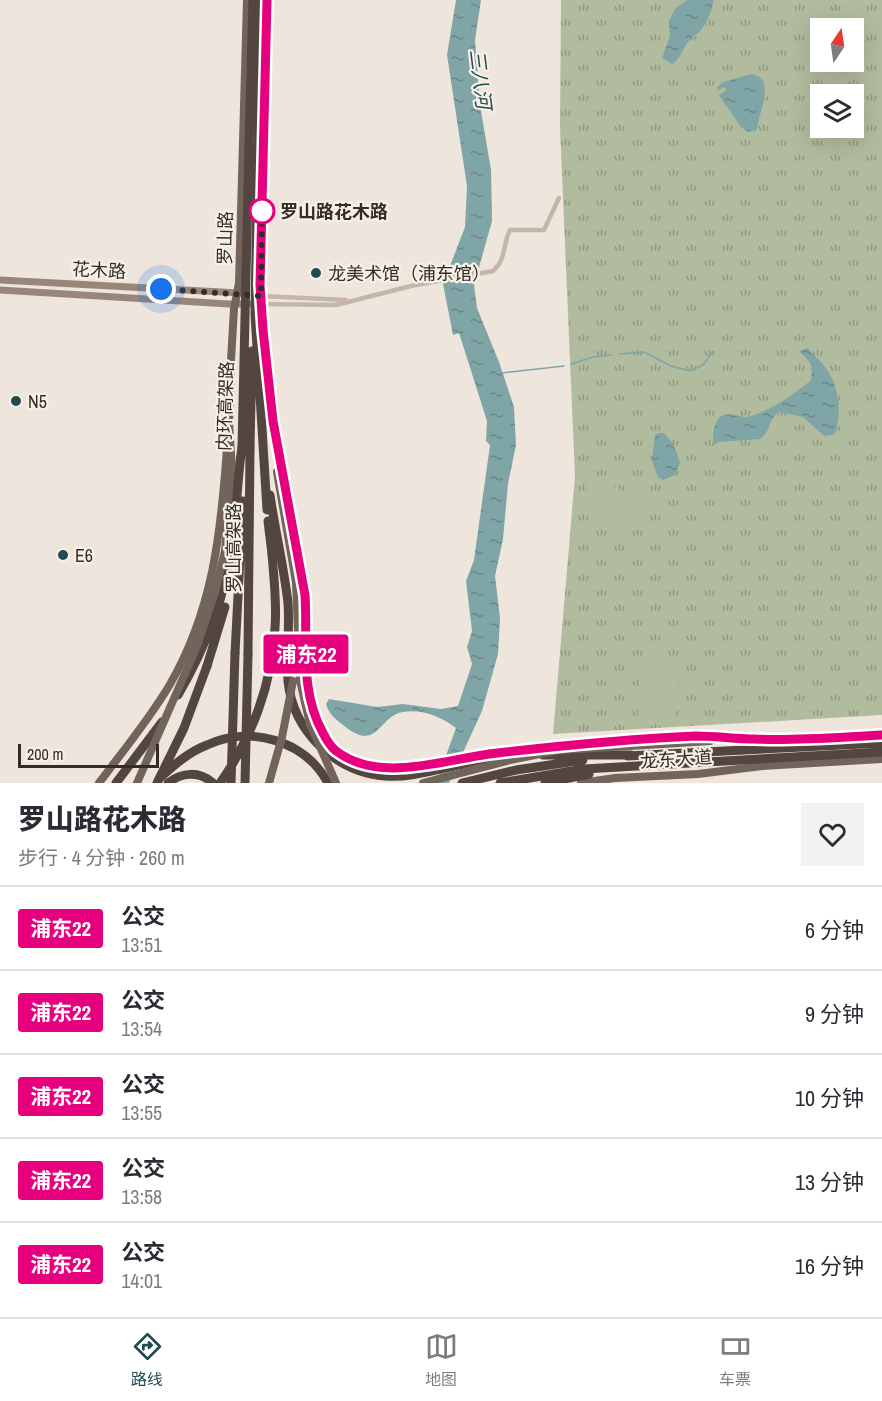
<!DOCTYPE html>
<html lang="zh">
<meta charset="utf-8">
<style>
body{margin:0;font-family:"Archivo Narrow","Noto Sans SC",sans-serif;background:#f2f2f3;color:#2b2b33;height:100vh;display:flex;flex-direction:column;font-size:22px;white-space:nowrap}
*{box-sizing:border-box;margin:0}
p{font-size:20px;color:#7c7c81}
.icon{flex:none;width:33px;height:33px;fill:none;stroke:currentColor;stroke-width:2;stroke-linecap:round;stroke-linejoin:round}
.map{position:relative;height:783px;overflow:hidden}
.side{display:flex;flex-direction:column;background:#fff;flex:1}
.side>*{flex:none}
.badge{padding:0 12px;border-radius:4px;font-size:21px;line-height:39px}
.needle{width:39px;rotate:13deg}
.tools{position:absolute;left:810px;top:18px;display:grid;gap:12px}
.tools a{display:grid;place-items:center;width:54px;height:54px;border-radius:0px;background:#fff;box-shadow:0 6px 24px #0002;font-size:30px}
.scale{position:absolute;left:18px;bottom:15px;width:141px;box-sizing:border-box;padding-left:6px;border:3px solid #332c28;border-top:0;font-size:16px;line-height:21px;white-space:nowrap;color:#332c28;-webkit-text-stroke:4px #f7f0e7;paint-order:stroke}
.you{position:absolute;width:30px;height:30px;margin:-15px;border:4px solid #fff;border-radius:50%;background:#1a73e8;box-shadow:0 0 0 9px #1a73e833}
.map>.badge{position:absolute;translate:-50% -50%;box-shadow:0 0 0 3px #fff}
.round{display:grid;place-items:center;flex:none;width:63px;height:63px;border-radius:0px;background:#f2f2f3}
.overview{display:flex;align-items:center;justify-content:space-between;height:102px;padding:0 18px}
h1{font-size:28px;font-weight:800;line-height:45px}
ul{padding:0;list-style:none}
li{display:flex;align-items:center;gap:18px;height:84px;padding:0 18px;border-top:2px solid #e1e1e2}
li div{flex:1}
li b{display:block;font-size:22px}
li em{font-style:normal}
li .badge{min-width:66px;font-weight:700;text-align:center}
.dock{display:flex;justify-content:space-around;align-items:center;height:84px;border-top:2px solid #e1e1e2;background:#fff;font-size:16px;color:#7c7c81}
.dock a{display:grid;justify-items:center;gap:3px}
.dock .active{color:#234b4f}
.map>svg:first-child{display:block}
.grass{fill:url(#grass-tufts);fill-rule:evenodd}
.park{fill:#b1bb9e}
.water{fill:url(#water-ripples)}
.lines{fill:none;stroke-linecap:round;stroke-linejoin:round}
.stream{stroke:#7fa5a7;stroke-width:1.5}
.street{stroke:#c5b6a9;stroke-width:4.5}
.secondary{stroke:#98867b;stroke-width:7}
.primary{stroke:#73645b;stroke-width:8}
.highway{stroke:#534640;stroke-width:9}
.primary-bridge{stroke:#73645b;stroke-width:8}
.highway-bridge{stroke:#534640;stroke-width:9}
.line-casing{stroke:#fff;stroke-width:14}
.line{stroke:#e6007e;stroke-width:9}
.walk{stroke:#332c28;stroke-width:6;stroke-dasharray:0 10.8}
.stop-dot{fill:#fff;stroke:#e6007e;stroke-width:3}
.poi-dot{fill:#234b4f;stroke:#f7f0e7;stroke-width:2}
.labels{text-anchor:middle;dominant-baseline:central;stroke-width:4.5;stroke-linejoin:round;paint-order:stroke}
.stop-label{font-size:18px;font-weight:bold;fill:#332c28;stroke:#f7f0e7;text-anchor:start}
.street-label{font-size:18px;fill:#332c28;stroke:#f7f0e7}
.poi-label{font-size:18px;fill:#332c28;stroke:#f7f0e7;text-anchor:start}
.water-label{font-size:20px;font-style:italic;fill:#234b4f;stroke:#f7f0e7}
</style>
<div class="map">
<svg width="882" height="783" viewBox="0 0 882 783">
<defs>
<pattern id="grass-tufts" width="24" height="20" patternUnits="userSpaceOnUse" patternTransform="scale(1.5)"><rect width="24" height="20" fill="#b1bb9e"/><path d="M3 7l-1-3M5 7V3M7 7l1-3M15 17l-1-3M17 17v-4M19 17l1-3" fill="none" stroke="#919881"/></pattern>
<pattern id="water-ripples" width="26" height="14" patternUnits="userSpaceOnUse" patternTransform="scale(1.5)"><rect width="26" height="14" fill="#7fa5a7"/><path d="M2 4q2-2 4 0t4 0M15 11q2-2 4 0t4 0" fill="none" stroke="#698788"/></pattern>
</defs>
<rect width="100%" height="100%" fill="#eee6dc"/>
<path class="grass" d="M561 0H882V715L553 734 575 476 560 128ZM820 28H854V62H820ZM820 94H854V128H820Z"/>
<path class="park" d="M587 485 616 487 627 495 647 502 643 529 616 524 615 518 600 519 598 506 587 507Z
M641 664 679 666 675 718 638 716Z"/>
<path class="water" d="M456 0H481L475 40 480 105 491 170 492 221 474 285 477 308 499 362 514 407 516 445 508 484 503 539 495 576 500 618 498 654 482 711 449 783H436L456 728C441 717 423 709 403 712 378 716 378 754 343 725 335 719 329 714 326 704L329 699 377 707 403 704 441 709 458 706 472 664 467 647 472 631 466 581 474 560 490 445 486 441 487 421 459 333 453 335 443 284 465 227 467 186 447 55Z
M687 0H713C714 7 707 21 703 27 699 34 690 38 686 45 681 52 680 60 672 64L662 58 670 36 669 21 675 9Z
M752 74C777 79 758 113 757 130L748 132 741 127 719 95 727 90 723 87 718 91 717 87 723 82Z
M808 348C811 354 817 357 821 362 839 383 842 406 836 432L833 435 824 436 803 417 779 412C768 418 771 432 760 439L719 442 713 445C713 436 713 425 719 418 729 409 740 420 751 416 772 410 794 394 811 380 813 363 810 362 799 351Z
M659 433H664C673 442 677 451 680 463L675 475 663 480 658 477 652 461 655 435Z"/>
<g class="lines">
<path class="stream" d="M619 354 644 352 671 366 690 371 703 365 713 351
M571 364 593 357 611 355
M502 373 564 366"/>
<path class="street" d="M261 296 346 300
M261 304 336 305 411 286 493 271C507 258 502 246 510 230H544L559 198"/>
<path class="secondary" d="M0 280 240 293
M0 290 229 304H249"/>
<path class="primary" d="M267 0 260 285 263 330 273 424
M273 421 305 595C308 646 296 705 333 748 345 763 371 770 390 771 424 771 456 759 489 754 577 743 666 733 755 739
M277 472 296 582 300 680
M225 551 232 470 229 422 231 360 234 309 239 283 247 0
M752 739 882 735
M647 745 710 741
M99 783C123 751 148 721 169 686 213 611 221 533 227 448
M581 783 615 778 698 774 762 766 882 759"/>
<path class="highway" d="M249 146 253 0
M270 495C275 531 284 567 288 603 290 629 286 655 288 681 293 731 335 772 385 776 408 778 430 771 453 766 472 762 492 759 512 758
M268 521 272 554
M235 653 243 501
M248 654 250 448
M207 666 225 607
M178 695C206 647 225 599 232 544 237 512 237 480 242 447
M543 755H631
M627 756 882 743
M161 777C175 764 189 752 207 745 250 725 305 740 328 783
M116 783 162 722
M168 783C182 772 199 771 213 783
M462 783 516 770 583 760
M500 783 584 769 882 752
M545 783 589 774"/>
<path class="primary-bridge" d="M300 680 310 724 336 783
M137 783 197 646 215 592 225 551
M269 783 282 737 293 681
M423 783 510 760 560 750 647 745"/>
<path class="highway-bridge" d="M260 0 255 314 267 510
M242 447 249 146
M250 448 252 351
M157 783 184 728 207 666
M220 783C252 738 272 684 275 628 277 604 274 579 272 554
M231 783 235 653
M245 783 248 654"/>
</g>
<g class="lines">
<g class="line-casing">
<path id="line" d="M267 0 260 285 263 330 273 421 305 595C308 642 299 690 323 733 326 739 330 746 336 751 379 783 439 761 489 754 557 746 627 739 696 736 716 736 735 739 755 739 797 741 840 737 882 735"/>
</g>
<use href="#line" class="line"/>
<path class="walk" d="M161 289 261 296 262 211"/>
</g>
<circle class="stop-dot" cx="262" cy="211" r="12"/>
<g class="poi-dot">
<circle cx="316" cy="273" r="6"/>
<circle cx="16" cy="401" r="6"/>
<circle cx="63" cy="555" r="6"/>
</g>
<g class="labels">
<g class="stop-label">
<text x="280" y="211">罗山路花木路</text>
</g>
<g class="street-label">
<text transform="translate(225 238) rotate(-89)">罗山路</text>
<text transform="translate(99 270) rotate(3)">花木路</text>
<text transform="translate(225 406) rotate(-88)">内环高架路</text>
<text transform="translate(233 548) rotate(-90)">罗山高架路</text>
<text transform="translate(676 759) rotate(-4)">龙东大道</text>
</g>
<g class="poi-label">
<text x="328" y="273">龙美术馆（浦东馆）</text>
<text x="28" y="401">N5</text>
<text x="75" y="555">E6</text>
</g>
<g class="water-label">
<text transform="translate(481 79) rotate(83)">三八河</text>
</g>
</g>
</svg>
<div class="tools">
<a><svg class="needle" viewBox="-14 -14 28 28"><path d="M0-13l5 13h-10z" fill="#e53935"/><path d="M0 13l5-13h-10z" fill="#7c7c81"/></svg></a>
<a><svg class="icon" aria-label="layers" viewBox="0 0 24 24"><path d="M12 4l9 5-9 5-9-5zM3 14l9 5 9-5"/></svg></a>
</div>
<div class="scale">200 m</div>
<div class="you" style="left:161px;top:289px"></div>
<b class="badge" style="left:306px;top:654px;background:#e6007e;color:#fff">浦东22</b>
</div>
<section class="side">
<div class="overview"><div><h1>罗山路花木路</h1><p>步行 · 4 分钟 · 260 m</p></div><a class="round"><svg class="icon" aria-label="heart" viewBox="0 0 24 24"><path d="M12 20l-8-8c-3-5 5-10 8-4 3-6 11-1 8 4z"/></svg></a></div>
<ul>
<li><span class="badge" style="background:#e6007e;color:#fff">浦东22</span><div><b>公交</b><p>13:51</p></div><em>6 分钟</em></li>
<li><span class="badge" style="background:#e6007e;color:#fff">浦东22</span><div><b>公交</b><p>13:54</p></div><em>9 分钟</em></li>
<li><span class="badge" style="background:#e6007e;color:#fff">浦东22</span><div><b>公交</b><p>13:55</p></div><em>10 分钟</em></li>
<li><span class="badge" style="background:#e6007e;color:#fff">浦东22</span><div><b>公交</b><p>13:58</p></div><em>13 分钟</em></li>
<li><span class="badge" style="background:#e6007e;color:#fff">浦东22</span><div><b>公交</b><p>14:01</p></div><em>16 分钟</em></li>
</ul>
</section>
<nav class="dock">
<a class="active"><svg class="icon" aria-label="directions" viewBox="0 0 24 24"><path d="M12 3l9 9-9 9-9-9zM9 14v-3h6M13 9l2 2-2 2"/></svg>路线</a>
<a><svg class="icon" aria-label="map" viewBox="0 0 24 24"><path d="M3 6l6-2 6 2 6-2v14l-6 2-6-2-6 2zM9 4v14M15 6v14"/></svg>地图</a>
<a><svg class="icon" aria-label="tickets" viewBox="0 0 24 24"><path d="M3 7h18v10H3zM15 7v10"/></svg>车票</a>
</nav>
